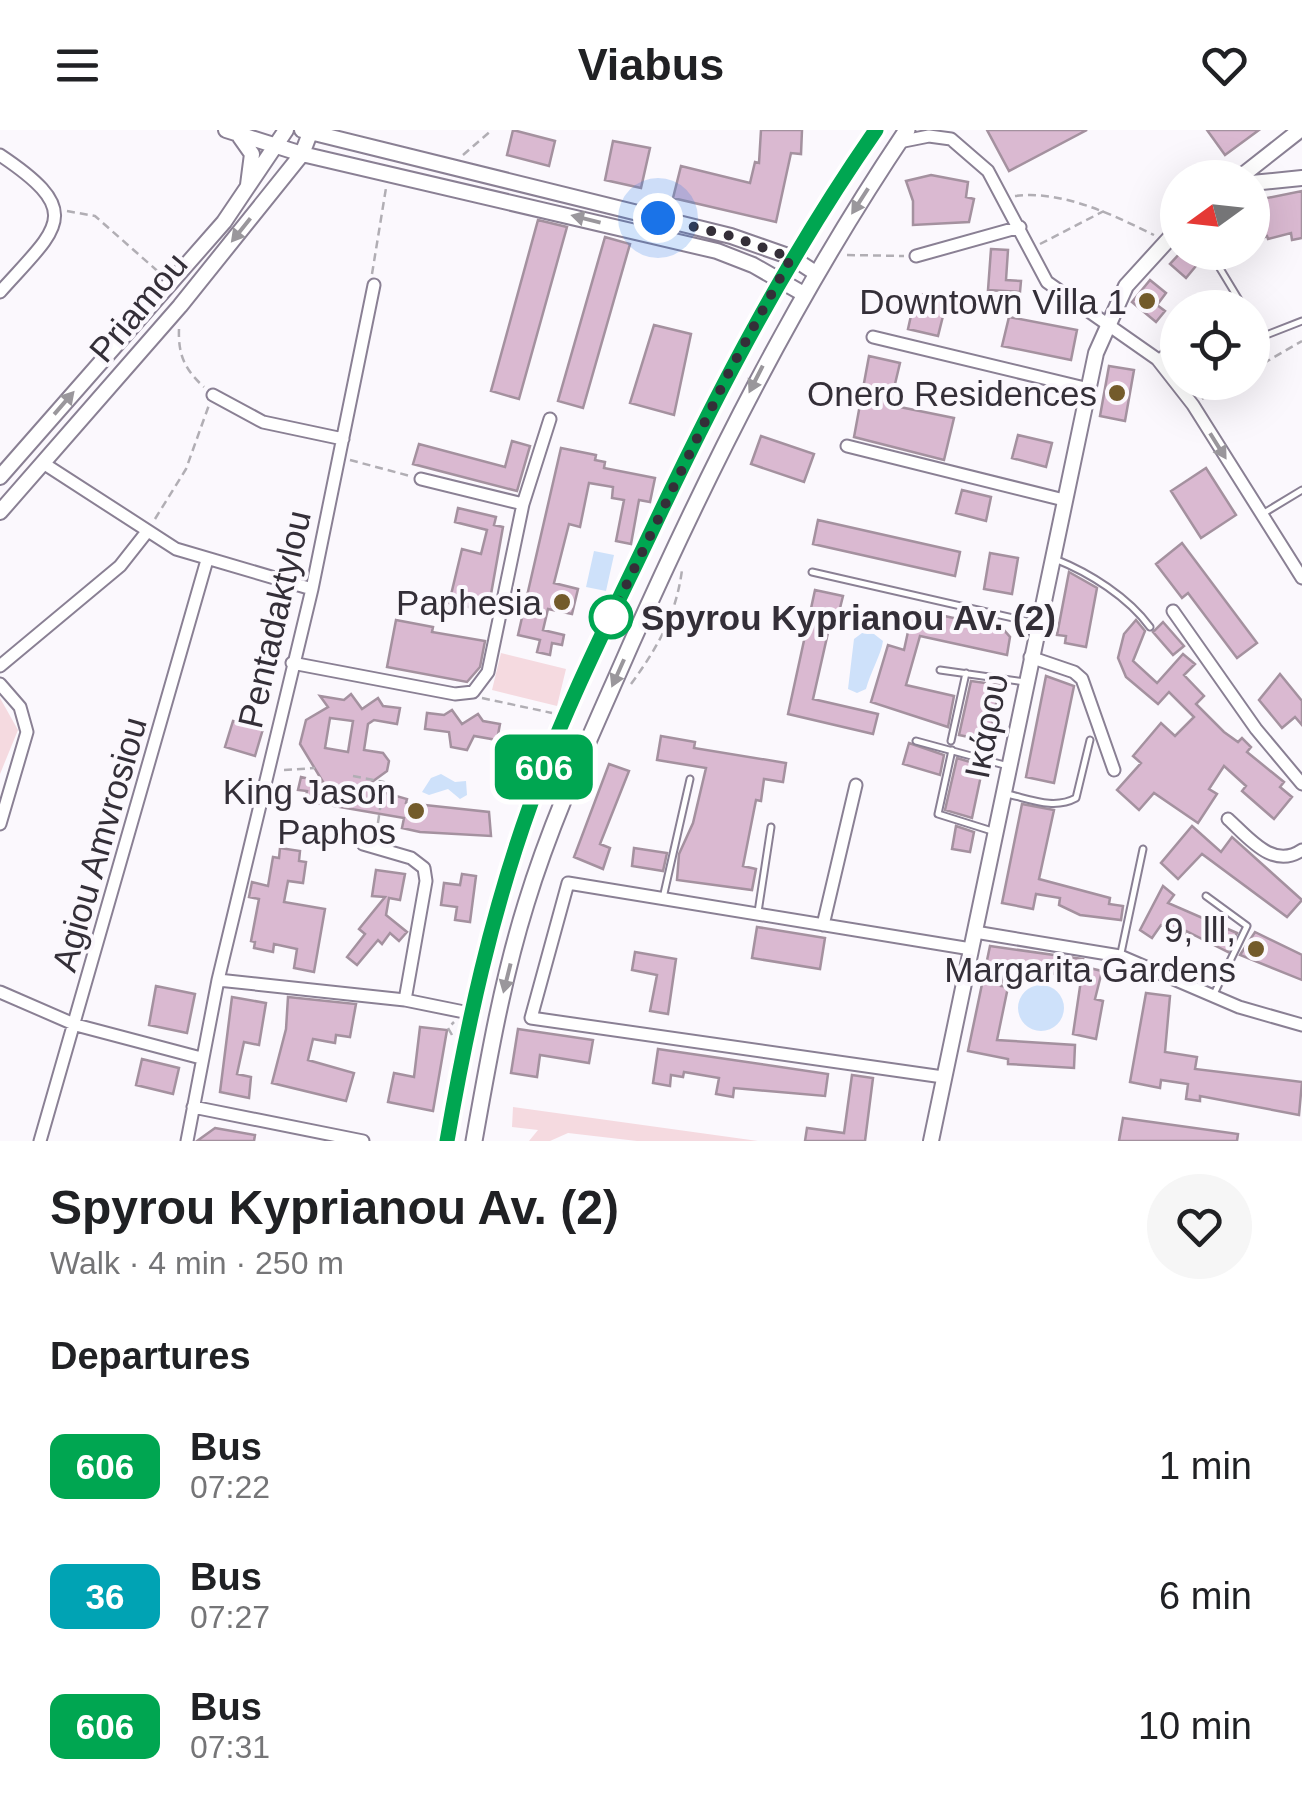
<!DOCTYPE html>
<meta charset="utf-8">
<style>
body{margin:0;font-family:Arial,sans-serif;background:#f6f6f6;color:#202124;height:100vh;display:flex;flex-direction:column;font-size:38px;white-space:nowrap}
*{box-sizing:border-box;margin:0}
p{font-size:32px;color:#757577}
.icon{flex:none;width:55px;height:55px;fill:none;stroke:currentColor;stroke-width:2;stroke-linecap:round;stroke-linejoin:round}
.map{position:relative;height:1011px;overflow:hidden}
.drawer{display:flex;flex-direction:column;background:#fff;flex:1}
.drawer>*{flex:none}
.badge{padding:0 20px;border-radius:15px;font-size:35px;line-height:65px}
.needle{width:65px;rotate:255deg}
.fabs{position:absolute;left:1160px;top:30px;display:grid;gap:20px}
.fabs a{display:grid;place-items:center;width:110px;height:110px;border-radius:50%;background:#fff;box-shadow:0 10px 40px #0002;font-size:50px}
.you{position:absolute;width:50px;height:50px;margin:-25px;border:8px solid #fff;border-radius:50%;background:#1a73e8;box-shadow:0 0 0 15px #1a73e833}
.map>.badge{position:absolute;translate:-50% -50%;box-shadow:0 0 0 5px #fff}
h2{padding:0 50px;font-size:38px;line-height:90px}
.round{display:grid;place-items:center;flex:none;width:105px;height:105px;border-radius:52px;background:#f6f6f6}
.head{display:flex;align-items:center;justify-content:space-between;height:170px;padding:0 50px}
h1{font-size:48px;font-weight:700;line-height:75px}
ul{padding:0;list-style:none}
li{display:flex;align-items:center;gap:30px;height:130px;padding:0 50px}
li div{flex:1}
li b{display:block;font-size:38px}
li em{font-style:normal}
li .badge{min-width:110px;font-weight:700;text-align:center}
header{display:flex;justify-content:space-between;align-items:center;height:130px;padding:0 50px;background:#fff;font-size:45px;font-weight:700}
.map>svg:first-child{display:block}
.green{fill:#f5dae0}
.water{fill:#cee1fa}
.building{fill:#dab9d1;stroke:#a4919f;stroke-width:2.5;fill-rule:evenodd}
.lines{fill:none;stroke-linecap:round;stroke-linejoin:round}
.service-casing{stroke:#8a8094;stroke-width:9}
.minor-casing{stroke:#8a8094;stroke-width:15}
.tertiary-casing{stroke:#8a8094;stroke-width:18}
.secondary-casing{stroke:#8a8094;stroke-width:19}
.path{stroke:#b1aeb4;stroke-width:2.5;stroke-dasharray:8 5;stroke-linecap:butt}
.service{stroke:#fff;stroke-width:5}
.minor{stroke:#fff;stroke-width:11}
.tertiary{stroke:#fff;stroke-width:14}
.secondary{stroke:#fff;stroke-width:15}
.oneway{fill:#9a979c}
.line-casing{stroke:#fff;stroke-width:22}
.line{stroke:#00a651;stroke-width:15}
.walk{stroke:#342f38;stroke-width:10;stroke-dasharray:0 18}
.poi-dot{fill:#735b2b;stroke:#fbf8fd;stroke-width:4}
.stop-dot{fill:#fff;stroke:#00a651;stroke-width:5}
.labels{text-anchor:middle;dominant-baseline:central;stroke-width:8;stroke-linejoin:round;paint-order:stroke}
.poi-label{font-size:35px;fill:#342f38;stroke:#fbf8fd;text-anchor:end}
.street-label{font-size:35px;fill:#342f38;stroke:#fbf8fd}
.stop-label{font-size:35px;font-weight:bold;fill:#342f38;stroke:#fbf8fd;text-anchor:start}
</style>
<header><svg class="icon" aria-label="menu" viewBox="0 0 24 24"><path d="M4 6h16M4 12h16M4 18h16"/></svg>Viabus<svg class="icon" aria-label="heart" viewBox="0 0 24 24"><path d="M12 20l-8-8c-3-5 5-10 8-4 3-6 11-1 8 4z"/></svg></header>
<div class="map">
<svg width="1302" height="1011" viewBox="0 0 1302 1011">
<rect width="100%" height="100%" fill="#fbf8fd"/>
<path class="green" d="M501 523 566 539 557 576 492 560Z
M0 568 18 600 0 644Z
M513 977 758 1011H637L568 1003 550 1011H529L538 1000 512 997Z"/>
<path class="water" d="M594 421 614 425 606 461 586 457Z
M862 503 874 504 883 511C881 525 870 543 866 559L857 563 848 559 854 509Z
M441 644 455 652 466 651 467 665 460 669 448 659 429 665 422 662 431 648Z
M1018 878a23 23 0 1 1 46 0a23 23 0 1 1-46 0Z"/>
<path class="building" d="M513 0 555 11 549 36 507 25Z
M761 0H802L801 24 791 23 776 92 673 68 681 36 750 53 755 32 759 33Z
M987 0H1087L1009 41Z
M1207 0H1259L1225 25Z
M613 11 650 18 641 58 605 50Z
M931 45 968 52 966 67 974 69 969 92 913 95V71L906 51Z
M1302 61V108L1292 110 1291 103 1268 109 1267 106 1252 114V71Z
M538 90 567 97 519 269 491 261Z
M605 107 630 114 583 278 558 271Z
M991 119 1008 120 1006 150 1021 151 1020 162 988 160Z
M1181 122 1205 125 1186 148 1170 134Z
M1150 150 1166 163 1157 175 1165 181 1156 192 1132 172Z
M916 163 947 170 938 206 908 199Z
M1009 187 1077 200 1071 230 1002 216Z
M654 195 691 204 674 285 630 273Z
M869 226 900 233 890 275 954 288 944 330 854 307Z
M1109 236 1134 240 1125 291 1100 286Z
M1018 305 1052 313 1046 337 1012 328Z
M761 306 814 324 804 352 751 334Z
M512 311 530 316 517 361 413 334 419 314 505 337Z
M561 318 596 325 595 330 605 332 604 338 655 348 650 372 639 370 631 414 616 411 624 370 612 368 613 357 589 353 580 397 569 394 554 453 578 459 572 484 548 479 543 500 564 505 562 515 552 513 550 525 537 522 540 510 518 505Z
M1206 338 1236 385 1201 408 1171 361Z
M962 360 991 367 986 391 956 383Z
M458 378 496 387 494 395 503 397 488 481 449 473 462 419 481 424 487 400 455 392Z
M818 390 960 422 955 446 813 414Z
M1182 413 1257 513 1237 528 1188 463 1182 468 1156 434Z
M990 423 1018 428 1012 464 984 459Z
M1069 442 1097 458 1086 517 1065 513 1066 506 1057 505Z
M815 460 843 466 838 486 832 485 813 569 878 584 873 604 788 584Z
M913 479 1003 499 1010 507 1007 525 920 506 906 555 954 566 948 597 871 572 888 515 904 520Z
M396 490 433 497 432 502 485 511 480 537 467 552 387 537Z
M1136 490 1145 501 1133 531 1157 553 1183 524 1195 534 1184 545 1204 566 1196 574 1224 602 1238 612 1242 608 1251 617 1247 622 1284 652 1280 657 1292 667 1274 689 1242 661 1246 656 1224 636 1209 659 1217 664 1198 693 1154 663 1139 680 1117 660 1141 633 1133 626 1161 593 1175 606 1194 587 1169 562 1158 574 1126 547 1118 528 1124 504Z
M1163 492 1184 516 1173 525 1153 502Z
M1280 544 1302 571V595L1295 587 1282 598 1259 570Z
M1046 546 1074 556 1054 653 1026 647Z
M971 551 1000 555 988 611 959 605Z
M351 564 362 579 378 568 383 576 400 578 397 594 374 590 368 594 364 620 383 623 389 631 387 641 365 657 407 669 406 673 489 682 491 706 420 702 402 698 404 688 305 671 307 661 298 660 301 647 323 652 300 614 306 590 328 577 320 566 344 570ZM330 588 353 591 348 622 325 618Z
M452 580 462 594 478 584 483 591 500 594 497 610 474 606 467 620 451 617 449 602 425 599 427 583 444 585Z
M233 591 263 599 255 626 225 617Z
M661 606 695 612 694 618 786 633 783 652 764 649 761 671 756 670 743 736 756 739 752 760 677 750 679 724 693 693 706 638 657 630Z
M909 613 944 625 940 645 903 634Z
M957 628 983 636 972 688 945 680Z
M609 634 629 641 600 714 610 718 603 739 574 727Z
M1022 674 1054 680 1039 749 1110 768 1109 774 1123 776 1121 790 1080 785 1059 775 1060 768 1036 764 1033 779 1002 773Z
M956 696 974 702 970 722 952 719Z
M1192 696 1221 722 1232 707 1302 770 1287 787 1202 724 1178 749 1161 733Z
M280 718 300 721 299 731 306 732 303 753 288 751 284 772 325 779 314 842 294 838 297 819 274 814 273 822 254 818 255 812 251 811 259 769 249 767 252 752 268 756 273 727 279 728Z
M634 718 667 723 663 741 632 736Z
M376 740 405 744 400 770 389 768 386 785 407 802 399 811 390 803 382 814 378 810 357 835 347 827 365 804 359 799 385 767 372 766Z
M462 744 476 746 470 792 455 790 457 777 441 775 444 753 460 755Z
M1163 756 1174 765 1168 773 1237 803 1228 822 1186 801 1184 805 1161 795 1152 808 1140 800Z
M757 797 825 808 820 839 752 828Z
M1255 802 1302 825V850L1240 825Z
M990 816 1083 829 1081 836 1102 841 1095 869 1103 871 1096 909 1073 904 1081 850 1005 833 1001 856 1008 857 997 910 1075 915 1074 938 1008 934V929L968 921Z
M635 822 676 829 668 884 650 881 657 845 632 840Z
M156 856 195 864 187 903 149 895Z
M1146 863 1170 866 1165 922 1197 927 1195 939 1302 952 1299 985 1200 966V971L1186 969 1188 954 1161 950 1160 958 1130 952Z
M232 867 266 873 259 915 244 912 237 944 251 947 249 968 220 962Z
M288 867 356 874 350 907 336 905 335 913 313 909 308 930 354 943 346 971 272 953 286 899Z
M420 897 447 900 433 981 388 972 394 943 414 947Z
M518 899 593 910 589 933 540 925 537 947 511 943Z
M658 919 828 944 825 966 734 958 733 967 716 964 719 948 684 942 683 947 671 945 670 956 653 953Z
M142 929 179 938 173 964 136 955Z
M852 945 873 948 865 1011H805L807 998 844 1003Z
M1123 988 1238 1004 1237 1011H1119Z
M215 998 255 1005 254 1011H197Z"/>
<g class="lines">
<g class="service-casing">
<path id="service" d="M1210 122 1244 178
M1252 192 1261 207 1302 191
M1159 227 1178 210
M1264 383 1302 360
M1055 429C1090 443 1128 467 1150 497
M812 442 1035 493
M940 540 1025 552
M916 611 1008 636
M951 611 966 543
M952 620 938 684 992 701
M1007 664C1030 669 1054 680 1076 668L1090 610
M1206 766 1247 796 1214 864
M663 768 690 649
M758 782 771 697
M1121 823 1143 719"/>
</g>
<g class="minor-casing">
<path id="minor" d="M899 12 929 6 951 9 988 41 1047 152 1157 229 1193 275 1302 448
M0 25C87 83 57 98 0 162
M916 126 1020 97
M873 207 1089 259
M213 265 263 292 343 309
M847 316 1064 370
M43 333 176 419 312 459
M421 349 523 374
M1173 481 1256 599 1302 654
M1030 527 1074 542 1082 549 1114 640
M292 533 455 564 473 562 488 542 523 374 550 289
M0 536 120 436 146 403
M0 554 20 577 27 602 0 694
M1228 689C1249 708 1273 740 1302 720
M363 714 411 728 424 738 426 751 405 870
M823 795 856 655
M975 802 1120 826 1239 877 1302 895
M218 850 405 870 469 883
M0 862 76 895 201 928
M943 947 531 888 568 753 971 819
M193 977 363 1011
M40 1011 207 430
M187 1011 218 850 312 459 374 155"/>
</g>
<g class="tertiary-casing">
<path id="tertiary" d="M226 0 302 24 717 121 753 135 802 163
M302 0 731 106 791 127 814 142
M240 7 252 24 248 55
M1239 48 1300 0
M1252 53 1302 48
M0 347 224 92 286 0
M0 382 180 176 302 24 310 3
M931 1011 1096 223 1126 156 1178 99"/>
</g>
<g class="secondary-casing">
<path id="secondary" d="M447 1011C467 896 491 783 530 673 564 578 611 487 654 396 720 258 789 126 876 0
M474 1011C488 932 502 851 526 774 553 685 594 599 631 514 711 335 797 163 907 0"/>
</g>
<path class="path" d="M463 25 492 0
M1015 66C1063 60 1113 85 1154 105
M67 81 95 86 162 145
M1040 114 1104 81
M847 125 904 126
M372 144 386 58
M179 199C178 225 185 240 204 257
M1252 240 1302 211
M1202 269 1231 252
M350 330 410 346
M155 389 186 339 209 275
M631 554C658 517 676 485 682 440
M482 568 552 583
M284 640 315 638
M353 646 384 652 376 706
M452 905 448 898 454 892"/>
<use href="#service" class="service"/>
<use href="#minor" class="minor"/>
<use href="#tertiary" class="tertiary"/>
<use href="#secondary" class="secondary"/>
</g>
<defs><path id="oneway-solid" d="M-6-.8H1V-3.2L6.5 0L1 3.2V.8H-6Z" transform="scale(2.5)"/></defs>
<g class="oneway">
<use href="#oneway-solid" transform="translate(860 71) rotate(123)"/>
<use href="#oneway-solid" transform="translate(586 89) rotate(-166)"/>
<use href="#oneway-solid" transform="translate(241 100) rotate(129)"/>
<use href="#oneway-solid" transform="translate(756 249) rotate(117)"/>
<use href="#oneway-solid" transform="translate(64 273) rotate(-49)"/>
<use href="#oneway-solid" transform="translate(1218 316) rotate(58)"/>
<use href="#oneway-solid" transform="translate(618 543) rotate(114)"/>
<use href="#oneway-solid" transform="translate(507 848) rotate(104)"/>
</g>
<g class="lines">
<g class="line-casing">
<path id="line" d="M447 1011C467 896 491 784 531 673 564 578 611 487 654 396 719 258 789 125 876 0"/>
</g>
<use href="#line" class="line"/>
<path class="walk" d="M611 487 727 246 791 128 731 106 658 88"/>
</g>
<g class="poi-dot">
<circle cx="1147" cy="171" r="10"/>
<circle cx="1117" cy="263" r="10"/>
<circle cx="562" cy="472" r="10"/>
<circle cx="416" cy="681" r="10"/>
<circle cx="1256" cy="819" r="10"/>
</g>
<circle class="stop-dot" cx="611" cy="487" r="20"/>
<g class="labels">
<g class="poi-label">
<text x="1127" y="171">Downtown Villa 1</text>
<text x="1097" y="263">Onero Residences</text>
<text x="542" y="472">Paphesia</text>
<text x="396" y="661">King Jason<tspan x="396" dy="40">Paphos</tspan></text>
<text x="1236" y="799">9, lll,<tspan x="1236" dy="40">Margarita Gardens</tspan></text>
</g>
<g class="street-label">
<text transform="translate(138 177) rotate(-50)">Priamou</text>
<text transform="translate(274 489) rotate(-77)">Pentadaktylou</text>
<text transform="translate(986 596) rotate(-79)">Ικάρου</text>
<text transform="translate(99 714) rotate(-74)">Agiou Amvrosiou</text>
</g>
<g class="stop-label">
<text x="641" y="487">Spyrou Kyprianou Av. (2)</text>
</g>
</g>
</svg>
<div class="fabs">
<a><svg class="needle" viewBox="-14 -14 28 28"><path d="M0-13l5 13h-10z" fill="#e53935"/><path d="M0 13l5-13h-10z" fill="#757577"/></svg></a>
<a><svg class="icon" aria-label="locate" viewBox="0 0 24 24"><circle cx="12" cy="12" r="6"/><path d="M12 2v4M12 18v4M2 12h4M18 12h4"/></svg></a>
</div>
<div class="you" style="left:658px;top:88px"></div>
<b class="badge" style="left:544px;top:637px;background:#00a651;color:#fff">606</b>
</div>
<section class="drawer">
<div class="head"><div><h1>Spyrou Kyprianou Av. (2)</h1><p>Walk · 4 min · 250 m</p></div><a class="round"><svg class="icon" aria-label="heart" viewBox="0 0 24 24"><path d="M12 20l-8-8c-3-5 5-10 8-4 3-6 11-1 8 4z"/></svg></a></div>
<h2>Departures</h2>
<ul>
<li><span class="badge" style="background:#00a651;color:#fff">606</span><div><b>Bus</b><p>07:22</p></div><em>1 min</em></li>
<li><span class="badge" style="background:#00a3b4;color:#fff">36</span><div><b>Bus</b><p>07:27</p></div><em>6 min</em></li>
<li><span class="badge" style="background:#00a651;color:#fff">606</span><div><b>Bus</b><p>07:31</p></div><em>10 min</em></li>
</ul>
</section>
